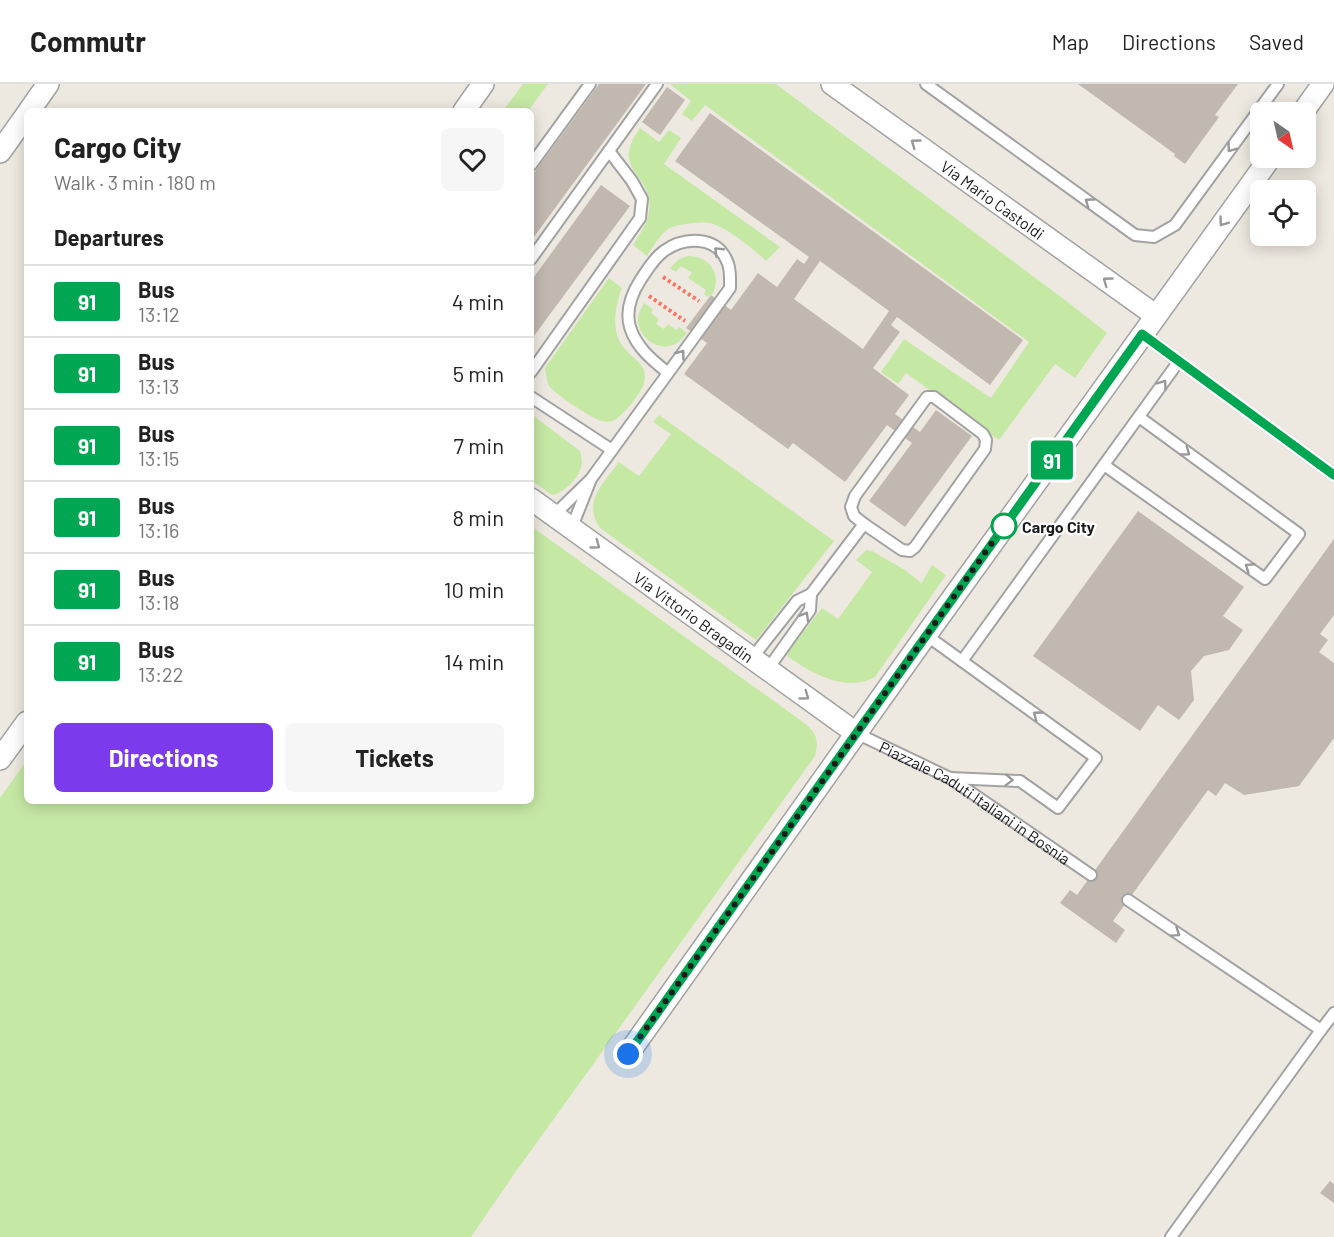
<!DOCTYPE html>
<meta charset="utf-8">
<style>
body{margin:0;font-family:Barlow,sans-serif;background:#f6f6f6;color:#222;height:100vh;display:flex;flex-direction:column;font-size:22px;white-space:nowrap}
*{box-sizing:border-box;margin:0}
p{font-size:20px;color:#767676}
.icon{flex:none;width:33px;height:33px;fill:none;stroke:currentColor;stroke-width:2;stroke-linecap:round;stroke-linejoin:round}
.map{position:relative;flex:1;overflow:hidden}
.drawer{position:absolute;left:24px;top:24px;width:510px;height:696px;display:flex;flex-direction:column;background:#fff;border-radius:9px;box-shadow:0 3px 15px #0003}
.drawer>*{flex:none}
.badge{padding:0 12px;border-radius:4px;font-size:21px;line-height:39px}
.needle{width:39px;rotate:146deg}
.fabs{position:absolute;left:1250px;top:18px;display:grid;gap:12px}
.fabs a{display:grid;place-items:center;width:66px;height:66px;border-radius:9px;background:#fff;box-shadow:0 3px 15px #0003;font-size:30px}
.you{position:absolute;width:30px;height:30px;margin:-15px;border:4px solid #fff;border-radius:50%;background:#1a73e8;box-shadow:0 0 0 9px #1a73e833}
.map>.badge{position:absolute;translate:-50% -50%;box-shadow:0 0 0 3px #fff}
h2{padding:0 30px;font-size:22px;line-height:54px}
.round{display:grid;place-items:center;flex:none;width:63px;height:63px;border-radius:9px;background:#f6f6f6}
.overview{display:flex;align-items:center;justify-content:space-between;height:102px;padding:0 30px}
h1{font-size:28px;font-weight:700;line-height:45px}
.cta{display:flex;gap:12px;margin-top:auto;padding:12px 30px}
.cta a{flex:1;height:69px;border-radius:9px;background:#7c3aed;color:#fff;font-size:24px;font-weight:700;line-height:69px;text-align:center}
.cta a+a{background:#f6f6f6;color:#222}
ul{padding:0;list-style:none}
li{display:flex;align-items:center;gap:18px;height:72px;padding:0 30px;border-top:2px solid #e0e0e0}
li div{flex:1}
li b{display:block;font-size:22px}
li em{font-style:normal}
li .badge{min-width:66px;font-weight:700;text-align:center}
header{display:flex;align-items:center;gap:36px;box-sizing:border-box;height:84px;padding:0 30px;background:#fff;border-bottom:2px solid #e0e0e0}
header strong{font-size:28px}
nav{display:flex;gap:33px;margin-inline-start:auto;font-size:21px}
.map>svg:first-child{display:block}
.grass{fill:#c6e8a5}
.building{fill:#c1b8b0;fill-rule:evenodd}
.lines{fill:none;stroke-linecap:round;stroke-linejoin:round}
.lane-casing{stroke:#a2a2a2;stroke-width:14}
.street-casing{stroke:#a2a2a2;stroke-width:24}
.path{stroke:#fa7364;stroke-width:4;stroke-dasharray:3 3;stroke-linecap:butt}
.lane{stroke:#fff;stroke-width:10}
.street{stroke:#fff;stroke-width:21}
.oneway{stroke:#989898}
.line-casing{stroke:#fff;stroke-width:14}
.line{stroke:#00a651;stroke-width:9}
.walk{stroke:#1b1b1b;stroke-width:6;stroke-dasharray:0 10.8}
.stop-dot{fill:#fff;stroke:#00a651;stroke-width:3}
.labels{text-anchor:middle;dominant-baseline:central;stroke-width:4.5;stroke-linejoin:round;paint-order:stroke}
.street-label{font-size:16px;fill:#1b1b1b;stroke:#fff}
.stop-label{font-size:16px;font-weight:bold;fill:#1b1b1b;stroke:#fff;text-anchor:start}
</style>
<header>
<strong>Commutr</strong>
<nav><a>Map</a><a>Directions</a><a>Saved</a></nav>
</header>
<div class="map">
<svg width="1334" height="1153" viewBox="0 0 1334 1153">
<rect width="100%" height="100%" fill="#ede9e0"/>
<path class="grass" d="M523 0H548L528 27H503Z
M671 0H776L1065 216 1107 249 1075 294 1055 280 999 356 906 289 898 300 881 288 904 255 991 314 1029 258 705 21 692 37 682 30 691 17 671 1Z
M640 44 659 58 669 46 681 54 664 80 780 163 766 177C755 166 727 144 713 140 704 137 694 139 685 140 679 141 672 142 667 146 659 152 653 163 647 172L633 161C639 151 648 139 649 127 655 90 608 88 640 44Z
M688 172C710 172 723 191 712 211L711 210 708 213 704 210 706 206 688 194 692 189 681 182 676 188 670 184 679 175Z
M609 194 622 204C615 222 610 249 625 265 634 276 649 281 644 299 642 308 621 335 612 337 607 339 600 337 594 334 586 330 554 309 549 302 546 296 546 290 545 284Z
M644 219 653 225 651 229 659 235 656 240 664 245 668 240 676 246 679 243 687 249C684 252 681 257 677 259 659 270 636 253 638 232 639 228 642 223 644 219Z
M531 330 580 367C581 372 583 377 581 383 578 395 565 408 552 411L531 396Z
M659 331 834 457 756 556 600 444C582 417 604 399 619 378L639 392 671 350 653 338Z
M531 442 796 633C812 645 821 650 815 672L512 1093 471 1153H0V714L27 676V717H531Z
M866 466 872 467 905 486 920 498 921 500 932 481 946 491 875 593C870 595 866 598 861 598 835 603 807 586 787 572L789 566 822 524 838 535 872 488 856 476Z"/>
<path class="building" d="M599 0H646L531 157V93Z
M1078 0H1238L1215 31 1219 33 1185 80 1174 72 1175 70Z
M667 3 685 16 660 51 642 38Z
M710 29 1023 256 990 301 897 233 891 241 900 248 873 284 909 311 895 330 920 348 936 326 972 352 905 443 869 417 912 359 887 341 845 398 793 359 788 365 684 290 707 259 686 244 711 211 731 226 758 189 777 203 797 175 804 180 809 173 675 77ZM820 177 889 227 863 265 794 215Z
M601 101 630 122 531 256V197Z
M1138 427 1244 503 1223 532 1243 546 1229 566 1204 572 1191 587 1194 616 1179 636 1158 621 1140 647 1033 572Z
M1334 455V531L1320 550 1328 556 1319 568 1334 579V654L1299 702 1244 711 1225 699 1216 712 1208 706 1113 837 1125 846 1116 859 1060 819 1070 806 1077 811Z
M1330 1097 1334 1100V1119L1320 1109Z"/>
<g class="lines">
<g class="lane-casing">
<g id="lane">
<path d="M926 0 1135 151 1154 153 1175 141 1278 0"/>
<path d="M531 81 590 0"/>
<path d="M531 175 657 0"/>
<path d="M1142 250 1334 391"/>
<path d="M531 288 640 134 642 115 632 97 609 67"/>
<path d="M531 313 612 366"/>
<path d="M927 313H934L983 350 986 356 985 365 915 463 910 467 902 466 864 440 854 432 851 423 855 412Z"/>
<path d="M1104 381 1265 495 1299 450 1139 333"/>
<path d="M591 395 730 204C730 195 731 185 727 177 716 151 684 153 664 167 654 174 648 185 641 195 632 209 625 226 630 243 636 263 652 276 667 288"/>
<path d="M554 431 591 395 572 443"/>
<path d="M926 551 1096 674 1058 724 1020 697 950 694"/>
<path d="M752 574 797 517 811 510 864 440"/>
<path d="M962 577 1179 277"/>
<path d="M768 585 810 526 811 510"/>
<path id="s1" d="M856 649 950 694 1091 791"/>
<path d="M1128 816 1321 946 1334 929"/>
<path d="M1171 1153 1321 946"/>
</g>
</g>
<g class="street-casing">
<g id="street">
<path id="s2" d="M832 0 1155 231"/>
<path d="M29 27 48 0"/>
<path d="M464 27 483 0"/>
<path d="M1303 28 1323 0"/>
<path d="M0 68 27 30"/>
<path id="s3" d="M531 415 856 649"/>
<path d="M0 675 27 638"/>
<path d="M628 970 926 551 1270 74"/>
</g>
</g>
<path class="path" d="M663 193 699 217
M649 212 685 237"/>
<use href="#lane" class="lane"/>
<use href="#street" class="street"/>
</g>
<defs><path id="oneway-chevron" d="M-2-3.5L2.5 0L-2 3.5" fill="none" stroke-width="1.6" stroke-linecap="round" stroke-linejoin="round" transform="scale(1.5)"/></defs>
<g class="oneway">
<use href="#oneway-chevron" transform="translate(915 59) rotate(-144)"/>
<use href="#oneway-chevron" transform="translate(1231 64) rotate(126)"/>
<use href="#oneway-chevron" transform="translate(1089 118) rotate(-144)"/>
<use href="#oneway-chevron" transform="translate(1223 138) rotate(126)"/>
<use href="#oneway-chevron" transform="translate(718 167) rotate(-136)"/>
<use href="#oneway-chevron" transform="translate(1107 197) rotate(-144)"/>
<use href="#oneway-chevron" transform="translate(681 270) rotate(-53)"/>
<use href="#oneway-chevron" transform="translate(1163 300) rotate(-54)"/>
<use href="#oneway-chevron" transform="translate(1186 368) rotate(36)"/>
<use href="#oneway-chevron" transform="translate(596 461) rotate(36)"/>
<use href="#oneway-chevron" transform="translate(1249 483) rotate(-145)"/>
<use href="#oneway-chevron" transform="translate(805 532) rotate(-59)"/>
<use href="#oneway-chevron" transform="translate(805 612) rotate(36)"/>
<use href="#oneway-chevron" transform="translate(1037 631) rotate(-144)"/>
<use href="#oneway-chevron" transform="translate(1009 696) rotate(2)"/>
<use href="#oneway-chevron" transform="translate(1176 849) rotate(34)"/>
</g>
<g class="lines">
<g class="line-casing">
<path id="line" d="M628 970 810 714 1142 250 1334 391"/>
</g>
<use href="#line" class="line"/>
<path class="walk" d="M628 970 1007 438 1004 442"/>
</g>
<circle class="stop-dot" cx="1004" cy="442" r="12"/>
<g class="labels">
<g class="street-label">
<text stroke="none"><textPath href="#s2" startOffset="198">Via Mario Castoldi</textPath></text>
<text stroke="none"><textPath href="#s3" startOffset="201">Via Vittorio Bragadin</textPath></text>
<text stroke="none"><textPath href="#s1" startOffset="138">Piazzale Caduti Italiani in Bosnia</textPath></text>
</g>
<g class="stop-label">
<text x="1022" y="442">Cargo City</text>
</g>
</g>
</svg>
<div class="fabs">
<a><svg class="needle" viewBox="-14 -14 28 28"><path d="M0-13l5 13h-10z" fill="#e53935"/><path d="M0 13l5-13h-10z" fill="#767676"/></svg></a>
<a><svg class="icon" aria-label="locate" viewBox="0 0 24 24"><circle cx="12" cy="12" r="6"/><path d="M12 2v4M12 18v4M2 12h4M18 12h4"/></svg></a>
</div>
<div class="you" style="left:628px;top:970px"></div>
<b class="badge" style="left:1052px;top:376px;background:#00a651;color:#fff">91</b>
<section class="drawer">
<div class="overview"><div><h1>Cargo City</h1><p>Walk · 3 min · 180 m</p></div><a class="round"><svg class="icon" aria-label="heart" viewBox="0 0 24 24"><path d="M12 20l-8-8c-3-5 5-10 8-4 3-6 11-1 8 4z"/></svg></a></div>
<h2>Departures</h2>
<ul>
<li><span class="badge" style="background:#00a651;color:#fff">91</span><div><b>Bus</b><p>13:12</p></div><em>4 min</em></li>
<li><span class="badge" style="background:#00a651;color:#fff">91</span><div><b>Bus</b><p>13:13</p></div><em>5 min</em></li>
<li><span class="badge" style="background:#00a651;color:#fff">91</span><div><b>Bus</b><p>13:15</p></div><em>7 min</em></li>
<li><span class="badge" style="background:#00a651;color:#fff">91</span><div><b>Bus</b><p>13:16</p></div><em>8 min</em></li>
<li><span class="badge" style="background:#00a651;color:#fff">91</span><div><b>Bus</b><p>13:18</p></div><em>10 min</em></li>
<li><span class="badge" style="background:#00a651;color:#fff">91</span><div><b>Bus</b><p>13:22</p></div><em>14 min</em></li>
</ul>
<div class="cta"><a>Directions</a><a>Tickets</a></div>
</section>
</div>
